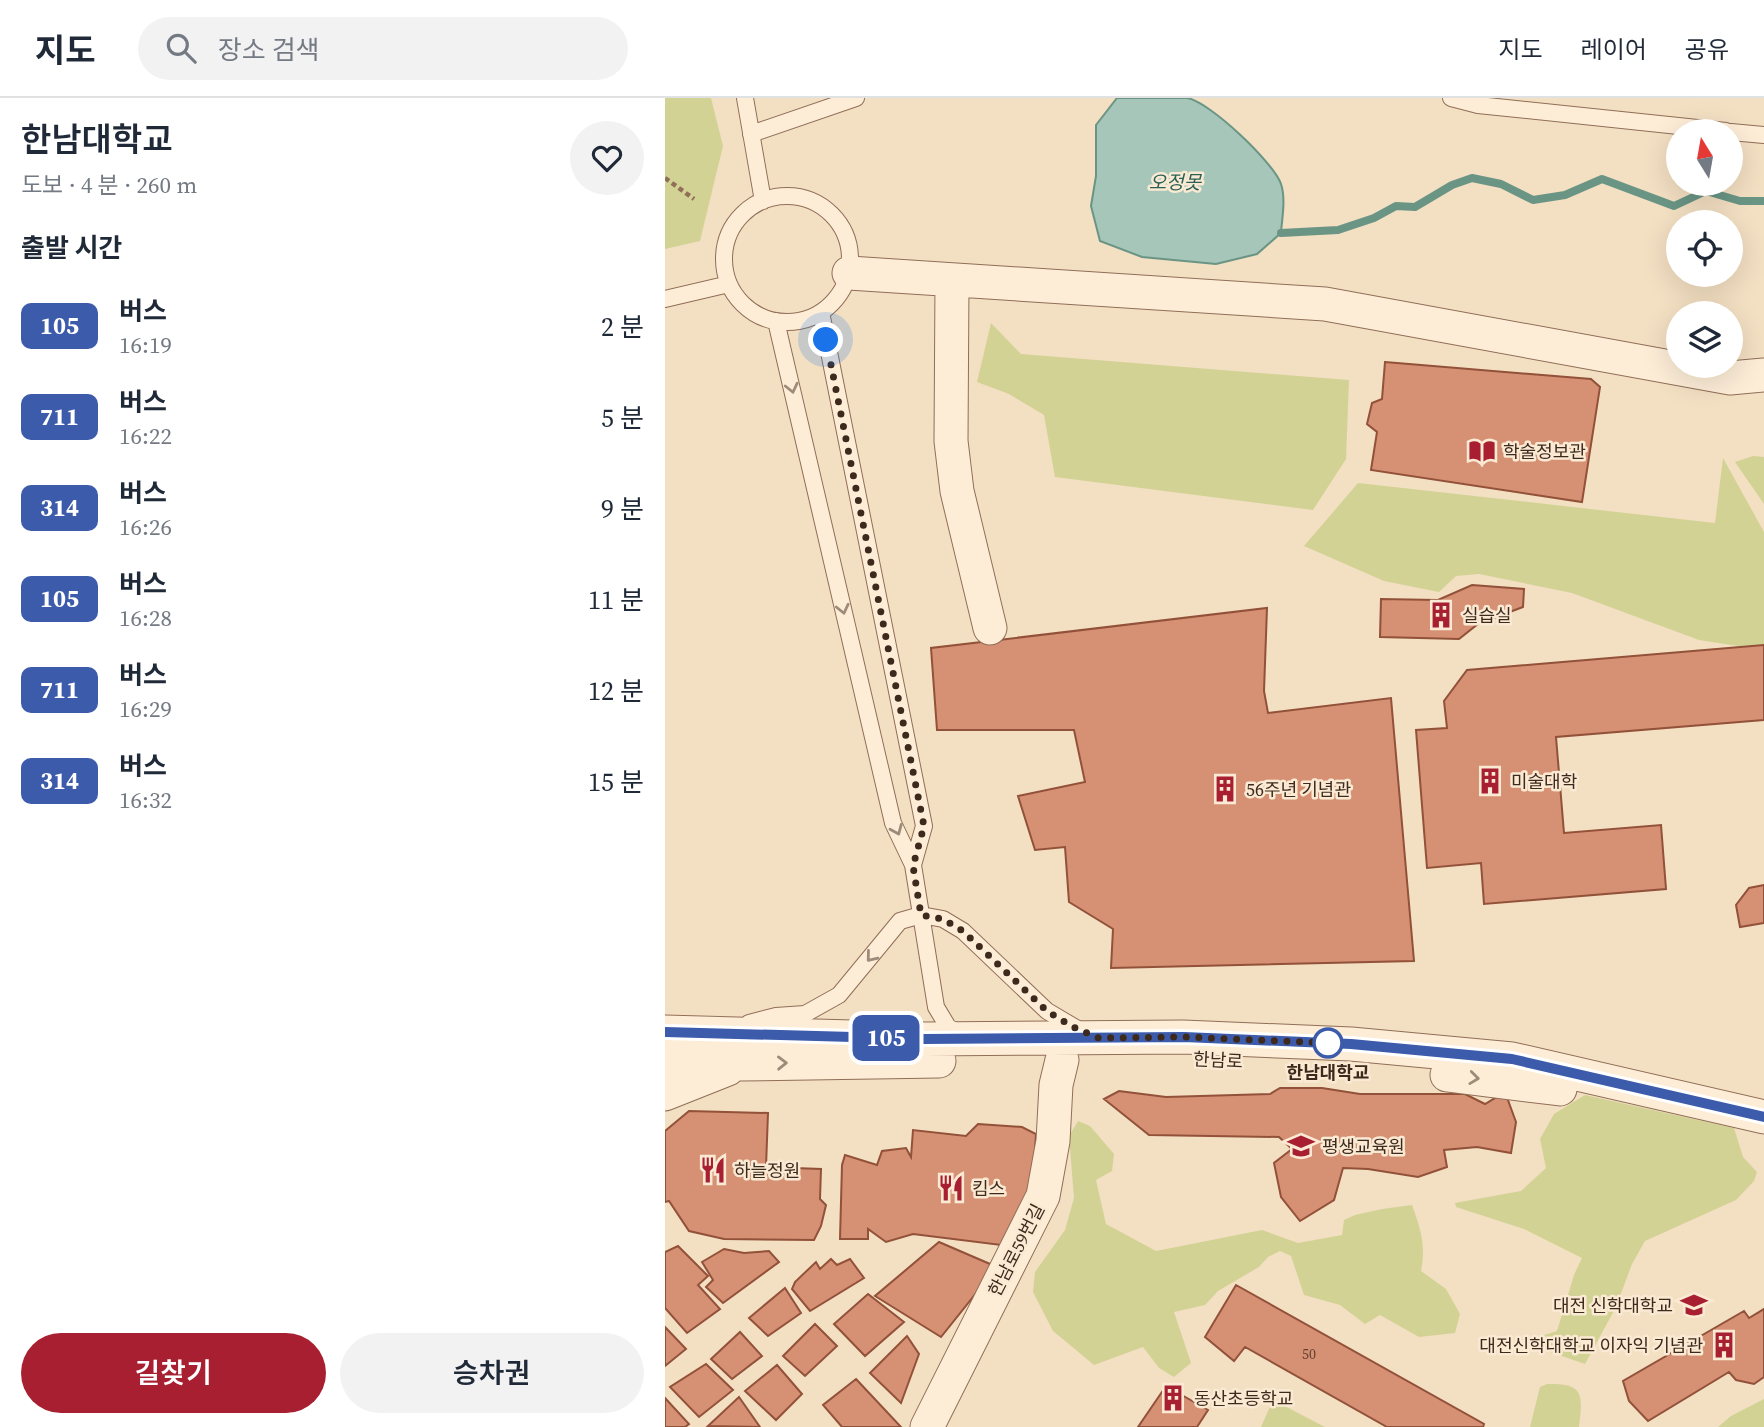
<!DOCTYPE html>
<html lang="ko">
<meta charset="utf-8">
<style>
body{margin:0;font-family:"Source Serif 4","Noto Sans KR",serif;background:#f2f2f3;color:#1f2937;height:100vh;display:flex;flex-direction:column;font-size:26px;white-space:nowrap}
*{box-sizing:border-box;margin:0}
p{font-size:23px;color:#747a83}
.icon{flex:none;width:38px;height:38px;fill:none;stroke:currentColor;stroke-width:2;stroke-linecap:round;stroke-linejoin:round}
.map{position:relative;flex:1;overflow:hidden}
.drawer{display:flex;flex-direction:column;background:#fff;width:665px}
.drawer>*{flex:none}
.badge{padding:0 14px;border-radius:10px;font-size:24px;line-height:46px}
.needle{width:46px;rotate:349deg}
.tools{position:absolute;left:1001px;top:21px;display:grid;gap:14px}
.tools a{display:grid;place-items:center;width:77px;height:77px;border-radius:50%;background:#fff;box-shadow:0 7px 28px #0002;font-size:35px}
.you{position:absolute;width:35px;height:35px;margin:-18px;border:5px solid #fff;border-radius:50%;background:#1a73e8;box-shadow:0 0 0 10px #1a73e833}
.map>.badge{position:absolute;translate:-50% -50%;box-shadow:0 0 0 4px #fff}
h2{padding:0 21px;font-size:26px;line-height:63px}
.round{display:grid;place-items:center;flex:none;width:74px;height:74px;border-radius:37px;background:#f2f2f3}
.headline{display:flex;align-items:center;justify-content:space-between;height:119px;padding:0 21px}
h1{font-size:33px;font-weight:600;line-height:52px}
.button{display:flex;gap:14px;margin-top:auto;padding:14px 21px}
.button a{flex:1;height:80px;border-radius:42px;background:#a71f31;color:#fff;font-size:28px;font-weight:600;line-height:80px;text-align:center}
.button a+a{background:#f2f2f3;color:#1f2937}
ul{padding:0;list-style:none}
li{display:flex;align-items:center;gap:21px;height:91px;padding:0 21px}
li div{flex:1}
li b{display:block;font-size:26px}
li em{font-style:normal}
li .badge{min-width:77px;font-weight:700;text-align:center}
header{display:flex;align-items:center;gap:42px;box-sizing:border-box;height:98px;padding:0 35px;background:#fff;border-bottom:2px solid #e0e1e3}
header strong{font-size:33px}
nav{display:flex;gap:38px;margin-inline-start:auto;font-size:24px}
.search{width:490px;height:63px;background:#f2f2f3;display:flex;align-items:center;gap:18px;box-sizing:border-box;padding:0 24px;border-radius:38px;color:#747a83;font-size:26px}
main{display:flex;flex:1;min-height:0}
.map>svg:first-child{display:block}
.green{fill:#d3d295}
.water{fill:#a5c6b8;stroke:#6a9585;stroke-width:2}
.lines{fill:none;stroke-linecap:round;stroke-linejoin:round}
.stream{stroke:#6a9585;stroke-width:8}
.building{fill:#d69074;stroke:#925139;stroke-width:2}
.lane-casing{stroke:#906e57;stroke-width:18}
.street-casing{stroke:#906e57;stroke-width:35}
.path{stroke:#906e57;stroke-width:4.5;stroke-dasharray:5 3.5;stroke-linecap:butt}
.lane{stroke:#fdedd7;stroke-width:16}
.street{stroke:#fdedd7;stroke-width:33}
.oneway{stroke:#9e8b7a}
.line-casing{stroke:#fff;stroke-width:16}
.line{stroke:#3d5bab;stroke-width:10}
.walk{stroke:#3e291d;stroke-width:7;stroke-dasharray:0 12.6}
.stop-dot{fill:#fff;stroke:#3d5bab;stroke-width:3.5}
.labels{text-anchor:middle;dominant-baseline:central;stroke-width:5;stroke-linejoin:round;paint-order:stroke}
.number-label{font-size:14px;fill:#644333}
.poi-label{font-size:18px;fill:#3e291d;stroke:#faead3;text-anchor:start}
.street-label{font-size:18px;fill:#3e291d;stroke:#faead3}
.stop-label{font-size:18px;font-weight:bold;fill:#3e291d;stroke:#faead3}
.water-label{font-size:19px;font-style:italic;fill:#2a6055;stroke:#faead3}
</style>
<header>
<strong>지도</strong>
<div class="search"><svg class="icon" aria-label="search" viewBox="0 0 24 24"><circle cx="10" cy="10" r="6"/><path d="M15 15l6 6"/></svg>장소 검색</div>
<nav><a>지도</a><a>레이어</a><a>공유</a></nav>
</header>
<main>
<section class="drawer">
<div class="headline"><div><h1>한남대학교</h1><p>도보 · 4 분 · 260 m</p></div><a class="round"><svg class="icon" aria-label="heart" viewBox="0 0 24 24"><path d="M12 20l-8-8c-3-5 5-10 8-4 3-6 11-1 8 4z"/></svg></a></div>
<h2>출발 시간</h2>
<ul>
<li><span class="badge" style="background:#3d5bab;color:#fff">105</span><div><b>버스</b><p>16:19</p></div><em>2 분</em></li>
<li><span class="badge" style="background:#3d5bab;color:#fff">711</span><div><b>버스</b><p>16:22</p></div><em>5 분</em></li>
<li><span class="badge" style="background:#3d5bab;color:#fff">314</span><div><b>버스</b><p>16:26</p></div><em>9 분</em></li>
<li><span class="badge" style="background:#3d5bab;color:#fff">105</span><div><b>버스</b><p>16:28</p></div><em>11 분</em></li>
<li><span class="badge" style="background:#3d5bab;color:#fff">711</span><div><b>버스</b><p>16:29</p></div><em>12 분</em></li>
<li><span class="badge" style="background:#3d5bab;color:#fff">314</span><div><b>버스</b><p>16:32</p></div><em>15 분</em></li>
</ul>
<div class="button"><a>길찾기</a><a>승차권</a></div>
</section>
<div class="map">
<svg width="1099" height="1329" viewBox="0 0 1099 1329">
<rect width="100%" height="100%" fill="#f3dfc2"/>
<path class="green" d="M0 0H46L58 48 35 143 0 151Z
M326 225 356 256 684 282 681 361 648 412 390 379 379 317 344 296 312 284Z
M1088 358 1099 359V406L1070 364Z
M1058 360 1099 434V552L1034 542 907 495 814 476 791 478 774 494 719 483 639 448 693 385 1050 425Z
M920 997 1069 1030 1078 1059 1092 1074 1089 1083 1071 1102 980 1143 967 1166 951 1209 920 1266 865 1247 857 1241 873 1239 892 1233 909 1177 917 1160 859 1131 791 1109 790 1105 856 1093 881 1070 875 1041 889 1016Z
M413 1023 425 1028 449 1056 447 1073 431 1082 441 1126 491 1153 597 1132 633 1145 677 1137 679 1122 690 1117 717 1111 747 1107C756 1132 761 1148 756 1173L781 1191 795 1216 790 1235 754 1239 715 1217 700 1226 675 1207 639 1197 626 1158 615 1153 603 1159 594 1169 553 1193 540 1207 509 1214 526 1265 509 1279 494 1270 478 1249 429 1267 388 1233 368 1194 370 1174 400 1132 409 1100 404 1038Z
M882 1286C919 1285 918 1296 914 1329H865L875 1289Z
M1099 1301V1329H1053L1066 1318Z
M608 1302 660 1329H596Z"/>
<path class="water" d="M452 0C474 0 500 0 522 0 544 3 609 65 616 86 621 101 617 120 616 135L592 156 551 166 477 159 435 143 426 108 431 78V27Z"/>
<g class="lines">
<path class="stream" d="M616 135 673 132 709 120 731 108 750 109 787 87 807 80 836 86 868 102 900 97 937 81 1009 108 1041 93 1075 103H1099"/>
</g>
<path class="building" d="M720 264 926 281 935 289 917 404 706 372 712 334 702 326 707 305 717 301Z
M807 487 859 491 858 509 813 526 794 541 715 539 716 501 773 502Z
M602 510 599 593 603 615 726 600 749 863 446 870 448 831 404 804 400 749 370 752 353 698 420 684 409 632H272L266 550Z
M1099 547V622L891 639 899 735 996 727 1001 791 819 806 816 765 762 770 751 632 782 630 779 603 802 572Z
M1099 787V825L1075 829 1071 807 1084 790Z
M615 990H657L695 996H800L820 1006 840 994 851 1024 846 1055 812 1049 779 1052 782 1069 753 1079 703 1071 678 1070 669 1102 635 1123 616 1099 609 1065 627 1051 614 1039 484 1037 439 1001 454 993 501 999 605 996Z
M24 1013 103 1015 101 1069 156 1071 155 1101 161 1107 156 1128 149 1142 59 1141 24 1133 4 1103 0 1104V1033Z
M313 1026 357 1029 371 1036 367 1101 344 1148 248 1136 221 1144 203 1131V1141H175L177 1067 180 1057 212 1067 217 1053 241 1050 246 1059 248 1032 301 1038Z
M274 1144 332 1169 276 1239 210 1198Z
M13 1148 43 1178 33 1187 55 1211 22 1235 0 1210V1154Z
M59 1151 79 1155 104 1153 114 1164 58 1205 41 1189 48 1182 37 1164Z
M166 1161 172 1167 185 1161 199 1180 145 1213 127 1191 130 1184 151 1164 155 1171Z
M571 1187 819 1326 818 1329H722L580 1249 569 1263 540 1239Z
M120 1190 136 1215 103 1238 84 1220Z
M203 1196 239 1224 200 1258 169 1226Z
M1099 1211V1279L1089 1286 1071 1282 1064 1274 983 1323 964 1303 958 1283 1079 1213 1084 1220Z
M150 1226 172 1248 140 1278 118 1258Z
M0 1229 21 1251 0 1268Z
M75 1234 97 1258 67 1281 46 1261Z
M242 1238 254 1256 236 1305 205 1275Z
M41 1266 68 1292 34 1319 5 1289Z
M112 1267 137 1296 111 1322 80 1293Z
M191 1281 236 1329H177L158 1307Z
M501 1288 543 1312 532 1329H473Z
M74 1299 95 1329 43 1328Z
M0 1300 24 1326 20 1329H0Z"/>
<g class="lines">
<g class="lane-casing">
<path id="lane" d="M80 0 98 103
M786 0 813 7 1061 33
M1066 34 1099 37
M86 36 191 0
M59 161a63 63 0 1 1 126 0a63 63 0 1 1-126 0Z
M0 201 64 186
M156 214 259 728 248 767
M111 223 228 725 248 767 271 909 283 929 295 936
M84 925 111 918 140 916 174 897 235 823 256 817 278 821 298 833 382 913 416 933"/>
</g>
<g class="street-casing">
<path id="street" d="M184 175 660 206 1065 280 1099 277
M287 183 286 343 292 393 325 530
M0 934 260 941 518 939 686 946 847 961 1099 1019
M0 964 74 966 274 963
M782 977 895 991
M0 996 63 971
M262 1329 378 1098 388 1043 391 987 397 962"/>
</g>
<path class="path" d="M0 80 29 101"/>
<use href="#lane" class="lane"/>
<use href="#street" class="street"/>
</g>
<defs><path id="oneway-chevron" d="M-2-3.5L2.5 0L-2 3.5" fill="none" stroke-width="1.6" stroke-linecap="round" stroke-linejoin="round" transform="scale(1.75)"/></defs>
<g class="oneway">
<use href="#oneway-chevron" transform="translate(127 290) rotate(77)"/>
<use href="#oneway-chevron" transform="translate(178 511) rotate(77)"/>
<use href="#oneway-chevron" transform="translate(232 732) rotate(67)"/>
<use href="#oneway-chevron" transform="translate(206 859) rotate(129)"/>
<use href="#oneway-chevron" transform="translate(117 965) rotate(-1)"/>
<use href="#oneway-chevron" transform="translate(809 980) rotate(7)"/>
</g>
<g class="lines">
<g class="line-casing">
<path id="line" d="M0 934 260 941 519 939 686 946 847 961 1099 1019"/>
</g>
<use href="#line" class="line"/>
<path class="walk" d="M161 242 259 728 248 768 256 817 278 821 298 833 382 913 408 929 434 940 519 939 663 945"/>
</g>
<defs>
<g id="library-bare" transform="scale(2.1)"><path d="M-6-4Q-3-5.5-.7-3.5V5Q-3 3-6 4ZM6-4Q3-5.5 .7-3.5V5Q3 3 6 4Z" fill="#a71f31" stroke="#faead3" stroke-width="2.5" paint-order="stroke"/></g>
<g id="building-bare" transform="scale(2.1)"><path d="M-4-6H4V6H1V3H-1V6H-4ZM-2.5-4.3h1.7v1.8h-1.7ZM.8-4.3h1.7v1.8H.8ZM-2.5-1h1.7V.8h-1.7ZM.8-1h1.7V.8H.8Z" fill="#a71f31" stroke="#faead3" stroke-width="2.5" paint-order="stroke"/></g>
<g id="university-bare" transform="scale(2.1)"><path d="M0-5L7-2L0 1L-7-2ZM-4 1L0 2.5L4 1V4Q0 6-4 4Z" fill="#a71f31" stroke="#faead3" stroke-width="2.5" paint-order="stroke"/></g>
<g id="restaurant-bare" transform="scale(2.1)"><path d="M-5-6h1v4h1v-4h1v4h1v-4h1v5L-1.5 .5V6h-2V.5L-5-1ZM5-6V6H3V1.5H1.5Q1.5-4 5-6Z" fill="#a71f31" stroke="#faead3" stroke-width="2.5" paint-order="stroke"/></g>
</defs>
<g fill-rule="evenodd">
<use href="#library-bare" x="817" y="353"/>
<use href="#building-bare" x="776" y="517"/>
<use href="#building-bare" x="825" y="683"/>
<use href="#building-bare" x="560" y="691"/>
<use href="#university-bare" x="636" y="1048"/>
<use href="#restaurant-bare" x="48" y="1072"/>
<use href="#restaurant-bare" x="286" y="1090"/>
<use href="#university-bare" x="1029" y="1207"/>
<use href="#building-bare" x="1059" y="1247"/>
<use href="#building-bare" x="508" y="1300"/>
</g>
<circle class="stop-dot" cx="663" cy="945" r="14"/>
<g class="labels">
<g class="number-label">
<text x="644" y="1256">50</text>
</g>
<g class="poi-label">
<text x="838" y="353">학술정보관</text>
<text x="797" y="517">실습실</text>
<text x="846" y="683">미술대학</text>
<text x="581" y="691">56주년 기념관</text>
<text x="657" y="1048">평생교육원</text>
<text x="69" y="1072">하늘정원</text>
<text x="307" y="1090">킴스</text>
<text x="1008" y="1207" text-anchor="end">대전 신학대학교</text>
<text x="1038" y="1247" text-anchor="end">대전신학대학교 이자익 기념관</text>
<text x="529" y="1300">동산초등학교</text>
</g>
<g class="street-label">
<text transform="translate(553 962) rotate(3)">한남로</text>
<text transform="translate(351 1152) rotate(-63)">한남로59번길</text>
</g>
<g class="stop-label">
<text x="663" y="974">한남대학교</text>
</g>
<g class="water-label">
<text x="510" y="84">오정못</text>
</g>
</g>
</svg>
<div class="tools">
<a><svg class="needle" viewBox="-14 -14 28 28"><path d="M0-13l5 13h-10z" fill="#e53935"/><path d="M0 13l5-13h-10z" fill="#747a83"/></svg></a>
<a><svg class="icon" aria-label="locate" viewBox="0 0 24 24"><circle cx="12" cy="12" r="6"/><path d="M12 2v4M12 18v4M2 12h4M18 12h4"/></svg></a>
<a><svg class="icon" aria-label="layers" viewBox="0 0 24 24"><path d="M12 4l9 5-9 5-9-5zM3 14l9 5 9-5"/></svg></a>
</div>
<div class="you" style="left:161px;top:242px"></div>
<b class="badge" style="left:221px;top:940px;background:#3d5bab;color:#fff">105</b>
</div>
</main>
